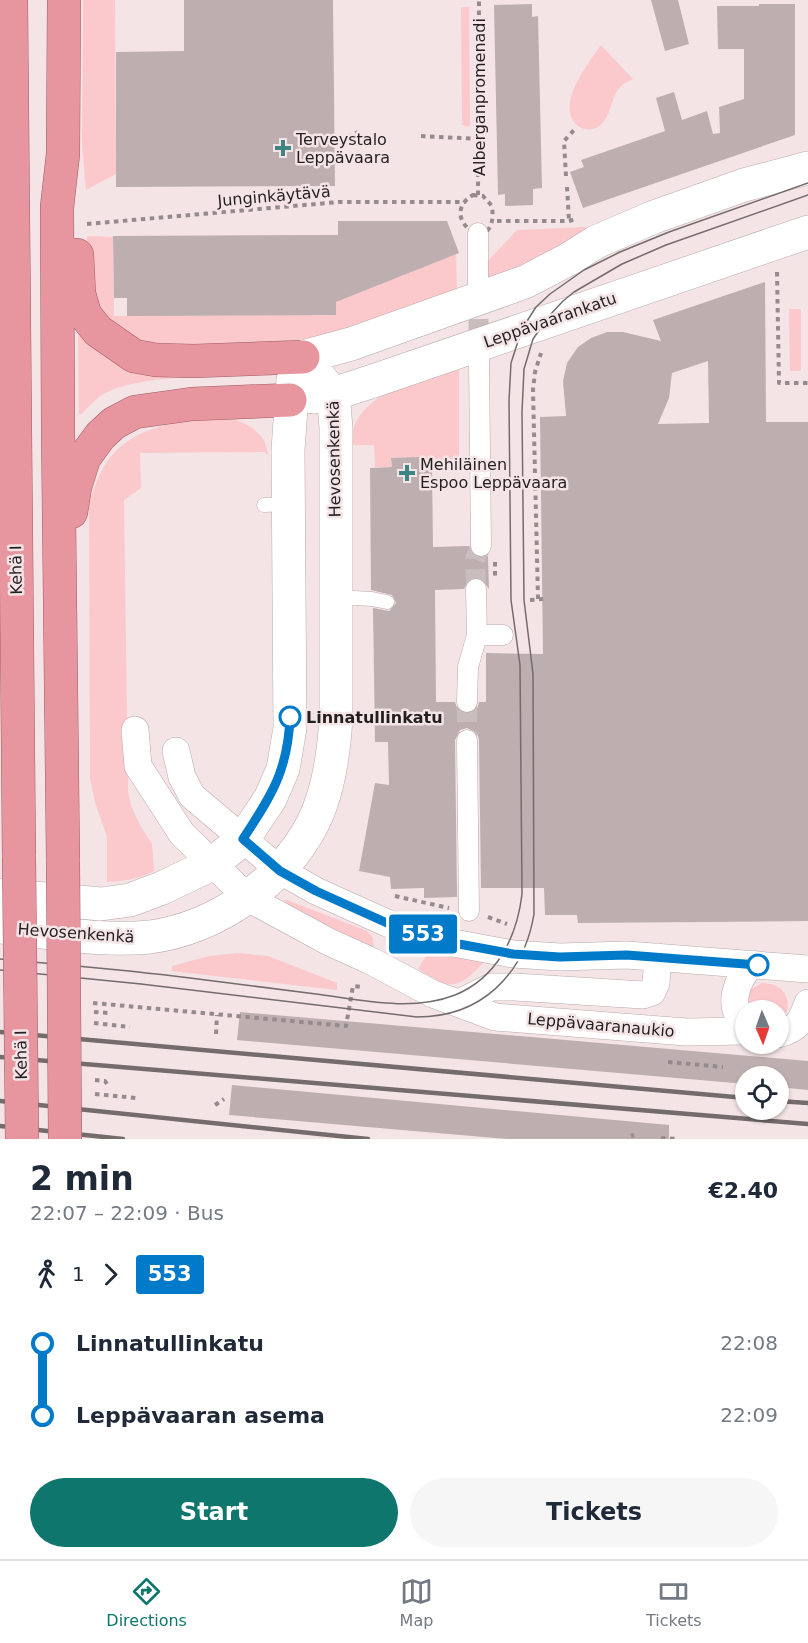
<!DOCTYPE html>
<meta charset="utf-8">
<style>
body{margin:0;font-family:"DejaVu Sans",sans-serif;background:#f6f6f7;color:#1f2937;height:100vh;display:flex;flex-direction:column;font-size:22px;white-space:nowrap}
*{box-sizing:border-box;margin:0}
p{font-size:20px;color:#747a83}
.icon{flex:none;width:33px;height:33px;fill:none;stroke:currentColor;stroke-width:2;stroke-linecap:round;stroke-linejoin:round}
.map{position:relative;height:1139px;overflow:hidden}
.details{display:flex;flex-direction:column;background:#fff;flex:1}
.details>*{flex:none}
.badge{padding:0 12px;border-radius:4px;font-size:21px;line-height:39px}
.needle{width:39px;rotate:178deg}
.buttons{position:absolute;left:735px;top:1000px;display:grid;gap:12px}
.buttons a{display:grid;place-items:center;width:54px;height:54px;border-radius:50%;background:#fff;box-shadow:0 2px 4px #0004;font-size:30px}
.map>.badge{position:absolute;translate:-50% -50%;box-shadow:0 0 0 3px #fff}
.legs{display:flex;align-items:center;gap:9px;height:66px;padding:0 30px;font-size:20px}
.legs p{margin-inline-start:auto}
.overview{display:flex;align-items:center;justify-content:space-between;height:102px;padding:0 30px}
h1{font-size:33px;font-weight:700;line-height:45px}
.primary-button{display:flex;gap:12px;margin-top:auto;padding:12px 30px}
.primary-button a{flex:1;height:69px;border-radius:36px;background:#0f766e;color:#fff;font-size:24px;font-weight:700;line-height:69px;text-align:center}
.primary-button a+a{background:#f6f6f7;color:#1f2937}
ul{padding:0 30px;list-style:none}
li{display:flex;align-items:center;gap:21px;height:72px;font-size:22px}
li i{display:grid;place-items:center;width:9px;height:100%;margin:0 8px;background:currentColor}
li i::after{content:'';width:15px;height:15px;margin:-8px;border:4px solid;border-radius:50%;background:#fff}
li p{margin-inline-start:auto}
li:first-child i{background:linear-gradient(#0000 50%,currentColor 0)}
li:last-child i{background:linear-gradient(currentColor 50%,#0000 0)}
.tab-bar{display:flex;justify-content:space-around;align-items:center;height:84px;border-top:2px solid #e0e1e3;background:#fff;font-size:16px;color:#747a83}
.tab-bar a{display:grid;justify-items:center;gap:3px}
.tab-bar .current{color:#0f766e}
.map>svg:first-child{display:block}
.green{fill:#fbc8cc}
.building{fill:#bdaeaf;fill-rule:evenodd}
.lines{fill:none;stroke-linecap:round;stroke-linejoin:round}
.pedestrian-tunnel{stroke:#cabdbe;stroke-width:20;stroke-dasharray:20 10;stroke-linecap:butt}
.service-casing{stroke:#b9aaab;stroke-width:15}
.pedestrian-casing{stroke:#b9aaab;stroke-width:21}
.minor-casing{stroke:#b9aaab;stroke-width:28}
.secondary-casing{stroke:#b9aaab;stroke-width:34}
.trunk-casing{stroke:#9f5b63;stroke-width:34}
.path{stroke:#968b8c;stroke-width:4;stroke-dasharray:4.5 4.5;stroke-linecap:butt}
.service{stroke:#fff;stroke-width:14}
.pedestrian{stroke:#fff;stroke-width:20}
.minor{stroke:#fff;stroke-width:27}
.secondary{stroke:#fff;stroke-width:33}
.trunk{stroke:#e796a0;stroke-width:33}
.tram{stroke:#746b6c;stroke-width:1.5}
.rail{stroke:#746b6c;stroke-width:4.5}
.trunk-bridge-casing{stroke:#9f5b63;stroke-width:34;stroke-linecap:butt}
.trunk-bridge{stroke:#e796a0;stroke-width:33}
.line-1-casing{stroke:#fff;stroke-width:14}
.line-1{stroke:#007ac9;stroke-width:9}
.poi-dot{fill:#3d8583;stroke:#f4e4e6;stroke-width:2}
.stop-1-dot{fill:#fff;stroke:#007ac9;stroke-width:3}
.labels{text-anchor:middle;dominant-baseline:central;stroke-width:5;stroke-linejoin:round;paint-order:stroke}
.street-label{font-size:16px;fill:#241f1f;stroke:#f4e4e6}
.poi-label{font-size:16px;fill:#241f1f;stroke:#f4e4e6;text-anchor:start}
.stop-label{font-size:16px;font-weight:bold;fill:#241f1f;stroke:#f4e4e6;text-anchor:start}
</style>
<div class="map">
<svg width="808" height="1139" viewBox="0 0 808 1139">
<rect width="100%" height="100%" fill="#f4e4e6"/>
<path class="green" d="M83 0H115L116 174 86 190 82 145Z
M461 7H469L470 125 468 127 462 125V122Z
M601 45 633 79C629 81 624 83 621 86 610 97 612 117 599 126 593 131 584 130 578 126 554 106 588 64 601 45Z
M585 227 589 232 542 260 486 282 485 264 517 230Z
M87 236 113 237 114 316 336 315V302L456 254 457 293 360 326 316 337 242 348 133 344 103 319 88 282Z
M789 309H801V371H790Z
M78 323 83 329 266 370 265 375C222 377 133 373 99 397 93 402 87 408 82 414H79Z
M459 366V470L432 471V463L391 459 392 467H375L374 445H351C352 392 418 381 459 366Z
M228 417C248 424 266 432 268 455L264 452 140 453 141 488 124 500 128 791 131 806 141 827 152 844 154 871C139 879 124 881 107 882V837L95 802 90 779 89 504C95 485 102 464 117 450 145 423 191 419 228 417Z
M283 900H287L367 931 373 938 374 946 371 948 312 923Z
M429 951 485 961C458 990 450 991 418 969Z
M237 953 268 956 337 983V990L172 971V966L209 956Z
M762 983C787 983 796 1006 779 1024L778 1011H746L749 990Z"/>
<path class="building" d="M184 0H333L335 186 116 187V52L184 51Z
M651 0H678L689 44 665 51Z
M532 4V17L538 16 542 188 533 189V205L505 206V194L498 195 494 5Z
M759 4H795V135L583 208 570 172 584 167 581 160 665 131 656 98 674 92 682 120 707 111 713 134 720 133 719 107 744 99V49H718L717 6H759Z
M338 221H447L459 253 336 302V315L127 316V298H114L113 236 338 235Z
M765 282 766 422H808V921L578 923 577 915H545L544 888H481L479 740 477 733 467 728 460 730 455 740 457 897 424 898V888L391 889 390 877 359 871 375 783 389 785 388 742H375L373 608 389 611 396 603 392 595 371 590 370 468 392 467 391 458 422 457V463H432L433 547 469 546 471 553 476 557 482 558 488 556 489 589 482 579 476 577 469 579 464 589 435 590 436 702H455L457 708 461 712 472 713 477 709 479 702H486V653L543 654 540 417 566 416 563 381 567 363 578 347 591 338 607 332H623L661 341 653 320ZM708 361 709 423 658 424 669 398 672 373Z
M240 1012 808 1061V1090L778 1087V1077H746V1084L237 1040Z
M232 1085 669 1125V1139H507L229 1115Z"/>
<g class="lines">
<path class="pedestrian-tunnel" d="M478 289 479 353
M476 589 475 559 481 546
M467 702V740"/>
<g class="service-casing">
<path id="service" d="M264 505 288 504
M336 597 372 599 387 602"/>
</g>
<g class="pedestrian-casing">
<path id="pedestrian" d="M478 233V285
M479 359 481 546
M477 635H503
M467 702 468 667 477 635 476 589
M467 740 469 911"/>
</g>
<g class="minor-casing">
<path id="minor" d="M135 730 138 766 182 834 248 898 329 942 371 961 433 994 495 1017 686 1032 746 1031
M176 751 182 777 192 796 281 871 316 891 387 923 448 942 513 954 560 957 627 955 808 969
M459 1003 491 987H515L643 995 652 992 656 983 658 957
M746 1024C726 1007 736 980 752 964
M778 1034C798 1029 801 1022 808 1003"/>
</g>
<g class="secondary-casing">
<path id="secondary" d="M303 357 351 344 525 282 569 259 596 242 654 217 744 185 808 168
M313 397 333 394 376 380 808 232
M0 895 101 904 130 900 162 888 212 864 243 839 270 799 283 769 290 728 288 450 293 380 303 357
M0 927C48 932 102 942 150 937 216 928 283 882 313 823 329 791 334 753 336 717V428L333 394 303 357"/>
</g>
<g class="trunk-casing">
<path id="trunk" d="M11 0 19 857
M77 255 79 294 85 315 98 331 134 356 156 360 194 361 303 357
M71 512 75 487 84 458 100 436 114 423 135 412 192 404 290 400
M63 861 58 428 57 207 63 154 64 0"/>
</g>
<path class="path" d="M421 136 479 139
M339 141 358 132
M566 176 564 141 574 130
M567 187 569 221
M473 195 483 196 492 206C499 262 434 218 473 195Z
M478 195 479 0
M497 221H569L576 219
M87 224 339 202H465
M777 272 779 383H808
M495 562V579
M538 599 533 390 535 372 541 353
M530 600 543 599
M395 896 449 908
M488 917 507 924
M93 1003 346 1026 353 986 362 987
M94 1012 109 1013
M94 1023 130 1027
M216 1034 217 1015
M668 1062 723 1067
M95 1080 105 1081 109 1087
M95 1094 136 1098
M215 1105 224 1099
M631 1136 634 1135
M661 1138 677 1139"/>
<use href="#service" class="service"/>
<use href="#pedestrian" class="pedestrian"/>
<use href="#minor" class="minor"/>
<use href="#secondary" class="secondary"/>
<use href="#trunk" class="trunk"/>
<path class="tram" d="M0 959C63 965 127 970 190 978 232 983 274 989 316 994 361 1000 412 1012 455 995 497 978 517 937 522 894L520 665 511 600 509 401 511 363 522 329 536 307 550 294 584 270 620 252 669 232 808 183
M0 970 141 984 417 1017C481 1017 524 975 534 914L533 674 524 600 522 412 524 369 533 339 549 316 563 301 574 292 622 264 666 245 808 195"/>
<path class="rail" d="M0 1032 746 1098
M0 1057 808 1124
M0 1101 368 1139
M778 1101 808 1103
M0 1126 123 1139"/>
<g class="trunk-bridge-casing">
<path id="trunk-bridge" d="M19 857 22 1139
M63 861 65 1139"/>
</g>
<use href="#trunk-bridge" class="trunk-bridge"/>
</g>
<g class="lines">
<g class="line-1-casing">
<path id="line-1" d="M290 717C288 771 271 796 243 839L280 871 316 891 387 923 448 942 513 954 560 957 627 955 758 965"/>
</g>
<use href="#line-1" class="line-1"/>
</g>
<g class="poi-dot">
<path d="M280 139h6v6h6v6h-6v6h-6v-6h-6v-6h6z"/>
<path d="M404 464h6v6h6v6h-6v6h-6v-6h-6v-6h6z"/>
</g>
<g class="stop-1-dot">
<circle cx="290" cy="717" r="10"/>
<circle cx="758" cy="965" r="10"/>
</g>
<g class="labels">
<g class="street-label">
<text transform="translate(479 97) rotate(-90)">Alberganpromenadi</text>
<text transform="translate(274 196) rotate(-5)">Junginkäytävä</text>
<text transform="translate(550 320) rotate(-19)">Leppävaarankatu</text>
<text transform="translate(334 459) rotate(-91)">Hevosenkenkä</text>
<text transform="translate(16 570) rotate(-91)">Kehä I</text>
<text transform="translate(76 933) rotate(4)">Hevosenkenkä</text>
<text transform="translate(601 1025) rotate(5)">Leppävaaranaukio</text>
<text transform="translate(21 1055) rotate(-91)">Kehä I</text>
</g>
<g class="poi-label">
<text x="296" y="139">Terveystalo<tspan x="296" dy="18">Leppävaara</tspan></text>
<text x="420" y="464">Mehiläinen<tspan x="420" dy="18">Espoo Leppävaara</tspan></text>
</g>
<g class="stop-label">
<text x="306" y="717">Linnatullinkatu</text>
</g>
</g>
</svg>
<div class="buttons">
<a><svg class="needle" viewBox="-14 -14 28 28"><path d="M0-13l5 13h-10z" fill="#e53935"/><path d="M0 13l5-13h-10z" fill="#747a83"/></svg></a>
<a><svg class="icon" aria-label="locate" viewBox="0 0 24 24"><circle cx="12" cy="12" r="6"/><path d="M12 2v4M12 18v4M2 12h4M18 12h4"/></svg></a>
</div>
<b class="badge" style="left:423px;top:934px;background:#007ac9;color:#fff">553</b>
</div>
<section class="details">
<div class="overview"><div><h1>2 min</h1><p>22:07 – 22:09 · Bus</p></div><b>€2.40</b></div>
<div class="legs"><svg class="icon" aria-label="walk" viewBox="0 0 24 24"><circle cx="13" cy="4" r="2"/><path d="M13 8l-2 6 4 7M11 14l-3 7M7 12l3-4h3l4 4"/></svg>1<svg class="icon" aria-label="forward" viewBox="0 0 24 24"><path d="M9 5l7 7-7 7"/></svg><b class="badge" style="background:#007ac9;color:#fff">553</b></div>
<ul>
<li><i style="color:#007ac9"></i><b>Linnatullinkatu</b><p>22:08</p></li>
<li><i style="color:#007ac9"></i><b>Leppävaaran asema</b><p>22:09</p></li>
</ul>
<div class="primary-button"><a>Start</a><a>Tickets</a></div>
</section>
<nav class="tab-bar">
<a class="current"><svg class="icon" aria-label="directions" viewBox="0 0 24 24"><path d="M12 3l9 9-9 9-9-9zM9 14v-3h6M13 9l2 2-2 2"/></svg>Directions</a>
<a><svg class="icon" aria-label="map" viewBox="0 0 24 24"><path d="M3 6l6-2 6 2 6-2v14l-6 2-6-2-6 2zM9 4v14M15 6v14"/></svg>Map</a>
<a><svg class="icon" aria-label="tickets" viewBox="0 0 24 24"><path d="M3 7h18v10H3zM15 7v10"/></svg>Tickets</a>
</nav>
